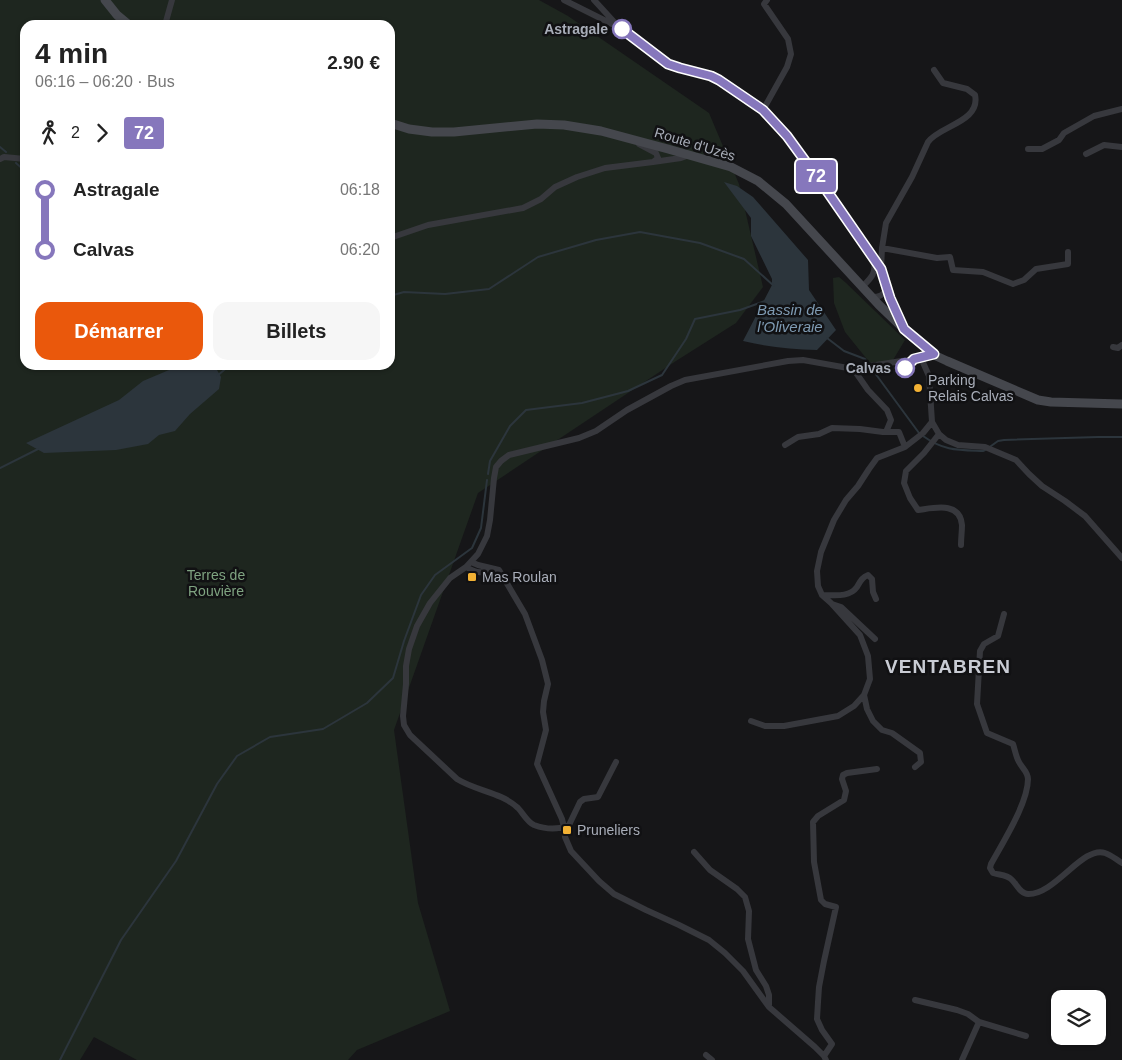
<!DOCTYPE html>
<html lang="fr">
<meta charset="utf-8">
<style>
body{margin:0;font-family:Helvetica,sans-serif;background:#f6f6f6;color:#222;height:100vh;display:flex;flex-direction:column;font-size:19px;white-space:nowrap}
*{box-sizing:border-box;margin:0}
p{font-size:16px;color:#767676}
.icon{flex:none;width:28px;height:28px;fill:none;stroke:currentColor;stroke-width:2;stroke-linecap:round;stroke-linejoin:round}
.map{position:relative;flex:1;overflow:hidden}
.drawer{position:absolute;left:20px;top:20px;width:375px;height:350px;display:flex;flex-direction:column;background:#fff;border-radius:15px;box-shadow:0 1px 4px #0004}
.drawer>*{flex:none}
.badge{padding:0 10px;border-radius:4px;font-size:18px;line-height:32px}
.buttons{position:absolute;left:1051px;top:990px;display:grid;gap:10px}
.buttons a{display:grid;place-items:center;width:55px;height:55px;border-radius:10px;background:#fff;box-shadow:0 1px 4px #0004;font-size:25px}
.map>.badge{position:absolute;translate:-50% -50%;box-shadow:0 0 0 2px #fff}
.legs{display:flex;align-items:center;gap:8px;height:55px;padding:0 15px;font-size:16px}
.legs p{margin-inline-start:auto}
.headline{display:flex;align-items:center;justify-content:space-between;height:85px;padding:0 15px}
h1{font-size:28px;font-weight:700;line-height:38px}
.action{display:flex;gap:10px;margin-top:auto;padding:10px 15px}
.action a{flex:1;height:58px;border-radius:15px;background:#ea580c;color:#fff;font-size:20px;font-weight:700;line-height:58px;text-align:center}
.action a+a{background:#f6f6f6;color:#222}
ul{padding:0 15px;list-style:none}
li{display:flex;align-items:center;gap:18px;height:60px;font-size:19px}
li i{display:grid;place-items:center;width:8px;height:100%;margin:0 6px;background:currentColor}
li i::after{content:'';width:12px;height:12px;margin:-6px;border:4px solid;border-radius:50%;background:#fff}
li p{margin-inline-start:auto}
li:first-child i{background:linear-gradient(#0000 50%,currentColor 0)}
li:last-child i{background:linear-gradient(currentColor 50%,#0000 0)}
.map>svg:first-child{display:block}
.green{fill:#1e261f;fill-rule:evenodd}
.water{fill:#2c353c}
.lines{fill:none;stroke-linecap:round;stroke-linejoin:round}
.stream{stroke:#2c353c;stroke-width:2}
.minor{stroke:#37383d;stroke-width:6}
.secondary{stroke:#45474d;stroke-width:9}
.line-1-casing{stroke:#fff;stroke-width:11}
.line-1{stroke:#8677bc;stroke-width:8}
.stop-1-dot{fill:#fff;stroke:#8677bc;stroke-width:2.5}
.poi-dot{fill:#f2b134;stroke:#111113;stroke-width:2}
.labels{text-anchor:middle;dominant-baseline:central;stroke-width:5;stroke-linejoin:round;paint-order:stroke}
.stop-label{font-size:14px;font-weight:bold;fill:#a8adb8;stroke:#111113;text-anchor:end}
.street-label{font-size:14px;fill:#a8adb8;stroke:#111113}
.poi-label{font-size:14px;fill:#a8adb8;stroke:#111113;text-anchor:start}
.park-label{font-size:14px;fill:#7fa381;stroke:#111113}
.water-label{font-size:15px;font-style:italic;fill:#7f9bb3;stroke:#111113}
.district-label{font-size:19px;font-weight:bold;letter-spacing:1px;fill:#c9ccd4;stroke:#111113}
</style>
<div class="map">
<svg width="1122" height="1060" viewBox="0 0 1122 1060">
<rect width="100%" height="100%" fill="#161618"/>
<path class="green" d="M0 0H539L568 16 709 113 739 184 763 287 736 323 676 361 478 493 394 730 418 903 450 1011 357 1050 348 1060H137L94 1037 80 1060H0ZM25 25H390V365H25Z
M839 277 845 282 905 340 893 360 870 363 845 332 834 303 833 278Z"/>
<path class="water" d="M724 182 737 186 753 197 808 260 809 290 836 330 817 350C792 349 767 347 743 341L772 285V279L751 236V218Z
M191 369 217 370 221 377 219 389 190 414 175 431 159 435 148 444 116 450 44 453 26 443 119 400 143 381 169 370Z"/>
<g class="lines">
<path class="stream" d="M0 147 6 152
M16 163 25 171
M390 296 404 292 445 294 489 289 538 257 596 240 640 232 700 243 744 259 774 286
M827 338 844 351 865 359 869 365
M872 369 919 433
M217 376 230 365
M923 436C944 451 958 450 983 451L985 450
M991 446 998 441 1004 440 1098 437H1122
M0 468 38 449
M488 474 490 461 510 426 526 410 582 403 628 391 662 375 686 339 695 319 740 310 765 301
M60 1060 121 940 176 861 217 784 237 756 270 737 323 729 367 703 393 678 404 641 421 595 435 575 472 548 481 528 487 480"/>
<path class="minor" d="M564 0 618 27 668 64 680 68 711 76 763 110 787 136 827 191 881 269 890 297 903 326
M594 0 616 24
M165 25 172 0
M763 110 787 67 791 54 788 39 764 4 767 0
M639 144 656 153 658 158 653 162
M1028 149H1042L1059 140 1064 133 1094 116 1122 109
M1086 154 1104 145 1122 147
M0 159 4 157 25 159
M390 238 428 225 523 208 541 199 555 187 577 177 605 168 653 162 681 158 689 155
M882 248 937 258 950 257 953 270 983 272 1013 284 1024 280 1036 269 1068 264V252
M881 269 882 248 886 223 912 177 928 142C939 126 981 122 975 95L967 89 943 83 934 70
M862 287C872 277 876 274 874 260
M872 297C880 297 883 295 887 289
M1113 347 1118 348 1122 345
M921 358 929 376 932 422 939 434 946 440 958 445 985 447 1016 460 1029 474 1042 486 1065 501 1085 516 1122 558
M852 367 868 390 887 410 891 420 886 432
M939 434 924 453 906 471 904 483 910 498 918 510C934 508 960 501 962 525 962 531 961 538 961 545
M785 445 798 437 819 434 832 428 860 429 883 432H899L905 447
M471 562 478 565 499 570 525 614 542 660 548 684 544 701 543 712 546 730 537 764 562 819 564 827 565 837 571 851 599 881 614 894 646 910 679 925 709 940 725 953 743 971 769 1007 815 1047 824 1056 826 1060
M466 567C478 574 482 573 495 570
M822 595C834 595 849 598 857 587 860 582 862 577 868 575L872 579 873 592 876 599
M832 604 841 607 875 639
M1004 614 998 636 984 644 980 651 977 704 987 733 1013 744C1015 750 1016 757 1019 762 1022 768 1028 772 1028 779 1028 803 1003 842 991 864L990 868 993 873C999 875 1007 875 1011 879 1017 884 1020 894 1028 894 1055 895 1083 845 1105 853 1111 855 1117 860 1122 863
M864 695 867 709 873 721 882 730 892 733 920 753 921 762 915 767
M751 721 765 726H784L838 716 854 706 864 695 870 679 868 656 860 635 831 603 822 595 818 586 817 571 821 552 834 520 846 500 858 486 869 469 877 458 905 447 923 433 932 422
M616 762 598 797 584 799 580 802 569 825C558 830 545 829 534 825 527 822 523 813 518 808 501 792 476 791 457 779L410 735 404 725 403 716 406 684V666L409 649 417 626 430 603 450 578 466 567 478 554 487 536 490 520 494 478 496 467 501 461 509 455 579 438 596 431 627 410 671 386 685 380 788 361 803 360 848 368 863 367 921 358 934 355
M694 852 710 870 737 889 745 897 749 911 748 939 756 970 766 986 769 995V1005
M915 1000 957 1010 968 1014 979 1022
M706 1055 712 1060
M824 1056 832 1044 822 1030 817 1019 818 1002 819 987 824 961 836 907 825 904 821 900 814 862 813 822 818 816 844 800 846 791 842 779 843 775 847 773 877 769
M962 1060 979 1022 1026 1036"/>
<path class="secondary" d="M105 0 117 15 129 25
M390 123 409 129 432 132H454L537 124 564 125 601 131 668 149 731 167 758 181 786 204 879 305 904 329 934 355 947 361 1038 400 1051 402 1122 404"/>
</g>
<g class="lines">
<g class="line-1-casing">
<path id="line-1" d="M622 29 668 64 680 68 711 76 719 80 763 110 787 136 827 191 881 269 890 298 904 329 934 354 914 359 905 368"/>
</g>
<use href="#line-1" class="line-1"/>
</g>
<g class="stop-1-dot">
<circle cx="622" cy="29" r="9"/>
<circle cx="905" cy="368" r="9"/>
</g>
<g class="poi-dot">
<circle cx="918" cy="388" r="5"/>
<rect x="467" y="572" width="10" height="10" rx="2.5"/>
<rect x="562" y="825" width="10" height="10" rx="2.5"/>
</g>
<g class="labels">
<g class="stop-label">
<text x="608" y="29">Astragale</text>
<text x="891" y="368">Calvas</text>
</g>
<g class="street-label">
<text transform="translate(695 144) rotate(17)">Route d'Uzès</text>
</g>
<g class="poi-label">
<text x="928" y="380">Parking<tspan x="928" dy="16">Relais Calvas</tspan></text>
<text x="482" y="577">Mas Roulan</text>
<text x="577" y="830">Pruneliers</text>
</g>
<g class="park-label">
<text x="216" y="575">Terres de<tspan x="216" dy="16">Rouvière</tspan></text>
</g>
<g class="water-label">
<text x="790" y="309">Bassin de<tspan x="790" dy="17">l'Oliveraie</tspan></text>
</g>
<g class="district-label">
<text x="948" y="666">VENTABREN</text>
</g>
</g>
</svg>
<div class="buttons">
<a><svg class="icon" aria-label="layers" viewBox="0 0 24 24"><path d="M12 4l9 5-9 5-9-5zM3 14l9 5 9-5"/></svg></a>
</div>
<b class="badge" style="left:816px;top:176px;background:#8677bc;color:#fff">72</b>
<section class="drawer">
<div class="headline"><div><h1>4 min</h1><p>06:16 – 06:20 · Bus</p></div><b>2.90 €</b></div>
<div class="legs"><svg class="icon" aria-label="walk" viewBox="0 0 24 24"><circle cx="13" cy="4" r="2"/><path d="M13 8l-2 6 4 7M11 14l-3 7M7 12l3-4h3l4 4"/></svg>2<svg class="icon" aria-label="forward" viewBox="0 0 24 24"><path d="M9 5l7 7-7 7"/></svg><b class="badge" style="background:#8677bc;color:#fff">72</b></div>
<ul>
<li><i style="color:#8677bc"></i><b>Astragale</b><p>06:18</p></li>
<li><i style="color:#8677bc"></i><b>Calvas</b><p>06:20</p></li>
</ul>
<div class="action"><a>Démarrer</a><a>Billets</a></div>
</section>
</div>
